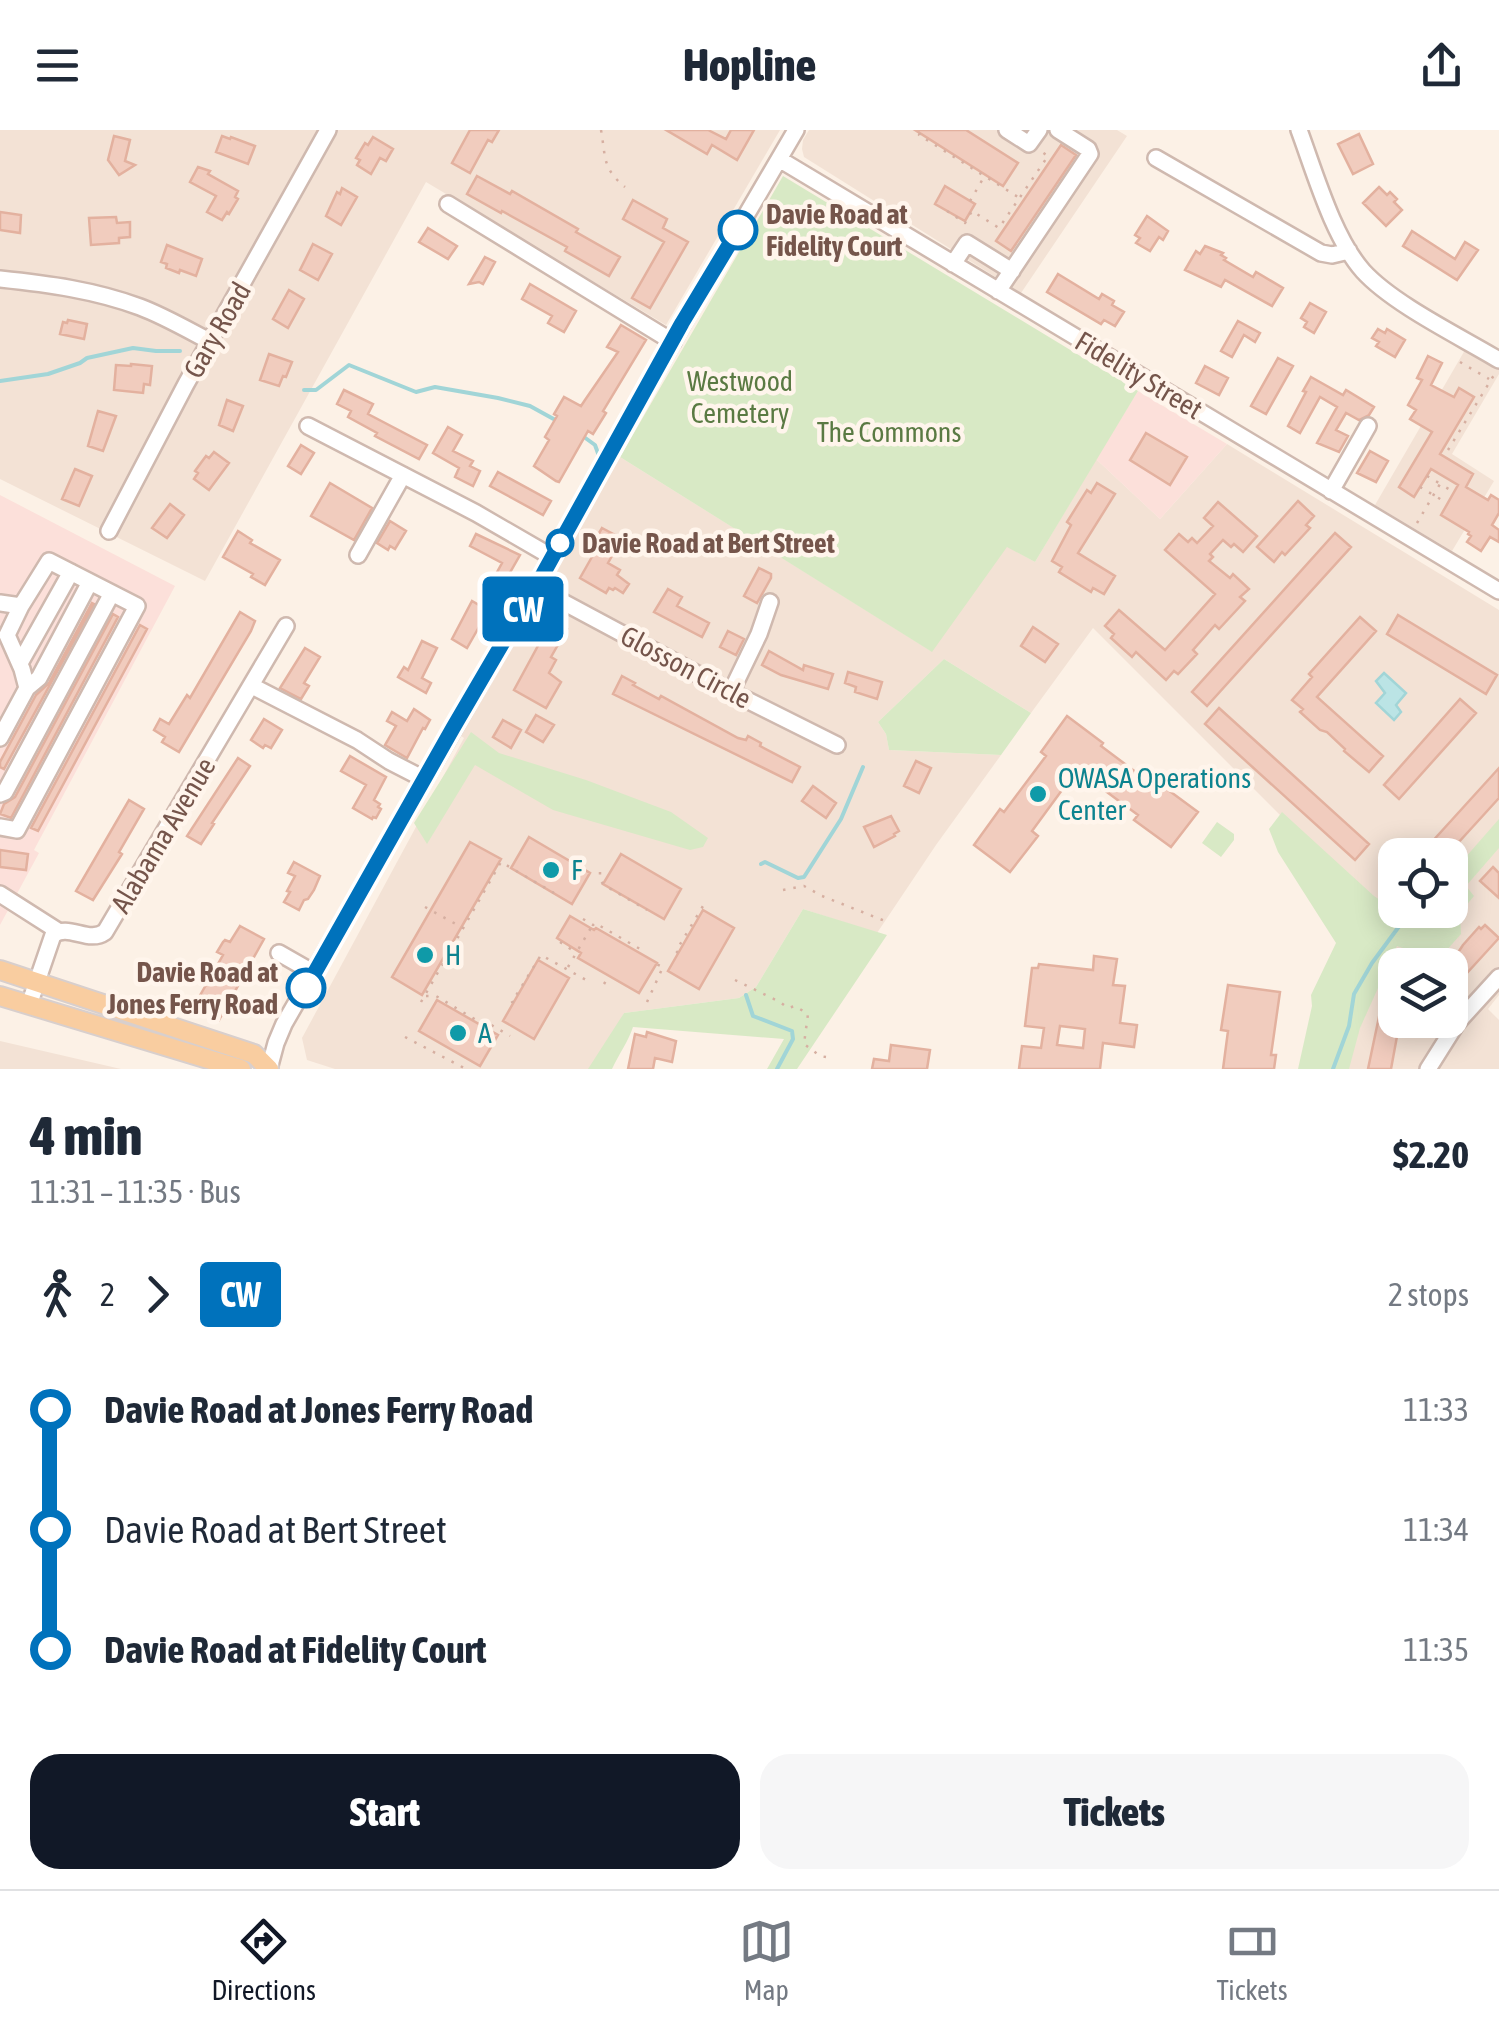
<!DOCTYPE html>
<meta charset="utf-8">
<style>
body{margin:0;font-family:"Asap Condensed",sans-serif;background:#f6f6f7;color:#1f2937;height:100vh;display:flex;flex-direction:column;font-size:38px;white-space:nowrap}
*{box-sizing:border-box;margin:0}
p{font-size:32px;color:#747a83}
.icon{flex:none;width:55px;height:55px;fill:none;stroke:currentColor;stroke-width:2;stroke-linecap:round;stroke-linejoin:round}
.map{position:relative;height:939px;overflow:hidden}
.panel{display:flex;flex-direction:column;background:#fff;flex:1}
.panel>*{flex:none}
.badge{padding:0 20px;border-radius:8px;font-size:35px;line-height:65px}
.buttons{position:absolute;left:1378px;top:708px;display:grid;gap:20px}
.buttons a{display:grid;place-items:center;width:90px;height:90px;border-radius:20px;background:#fff;box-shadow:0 5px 25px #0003;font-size:50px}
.map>.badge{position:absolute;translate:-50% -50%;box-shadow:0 0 0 5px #fff}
.legs{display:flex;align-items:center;gap:15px;height:110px;padding:0 30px;font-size:32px}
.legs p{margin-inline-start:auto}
.summary{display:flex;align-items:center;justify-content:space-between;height:170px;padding:0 30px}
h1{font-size:55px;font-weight:800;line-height:75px}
.cta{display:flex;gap:20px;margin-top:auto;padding:20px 30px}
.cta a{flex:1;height:115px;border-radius:30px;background:#111827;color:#fff;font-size:40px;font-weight:800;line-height:115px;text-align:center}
.cta a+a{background:#f6f6f7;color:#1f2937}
ul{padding:0 30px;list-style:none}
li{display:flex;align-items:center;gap:35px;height:120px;font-size:38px}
li i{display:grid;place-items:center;width:15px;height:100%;margin:0 12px;background:currentColor}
li i::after{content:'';width:25px;height:25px;margin:-12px;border:8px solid;border-radius:50%;background:#fff}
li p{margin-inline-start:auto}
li:first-child i{background:linear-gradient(#0000 50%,currentColor 0)}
li:last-child i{background:linear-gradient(currentColor 50%,#0000 0)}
header{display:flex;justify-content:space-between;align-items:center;height:130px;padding:0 30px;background:#fff;font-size:45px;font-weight:800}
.tab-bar{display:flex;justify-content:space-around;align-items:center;height:140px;border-top:2px solid #e0e1e3;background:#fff;font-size:28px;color:#747a83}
.tab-bar a{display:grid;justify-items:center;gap:5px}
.tab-bar .active{color:#111827}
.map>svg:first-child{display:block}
.residential{fill:#f3e2d5;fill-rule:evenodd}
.commercial{fill:#fce0da}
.green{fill:#d8e9c5}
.water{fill:#bbe4e5;stroke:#a1d5d7;stroke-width:2.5}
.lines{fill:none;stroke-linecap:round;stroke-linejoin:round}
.stream{stroke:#a1d5d7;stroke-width:4}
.building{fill:#f1ccbe;stroke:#e3b19f;stroke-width:2.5;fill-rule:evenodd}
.minor-casing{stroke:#cfb9af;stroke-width:20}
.major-casing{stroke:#d8cfcd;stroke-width:22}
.path{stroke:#d6afa1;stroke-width:2.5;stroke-dasharray:2.5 8;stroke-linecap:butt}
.minor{stroke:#fff;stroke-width:15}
.major{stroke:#f9cda0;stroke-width:18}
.line-1-casing{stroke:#fff;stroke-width:22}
.line-1{stroke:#0072bc;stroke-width:15}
.stop-1-dot{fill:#fff;stroke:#0072bc;stroke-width:5}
.culture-dot{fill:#0f9aa8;stroke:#fff5ec;stroke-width:4}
.labels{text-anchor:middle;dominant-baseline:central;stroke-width:9;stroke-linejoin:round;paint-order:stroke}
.stop-label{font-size:28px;font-weight:bold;fill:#75554b;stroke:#fff5ec;text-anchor:start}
.street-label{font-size:28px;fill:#75554b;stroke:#fff5ec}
.park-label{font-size:28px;fill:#5a7a43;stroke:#fff5ec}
.culture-label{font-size:28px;fill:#0d838f;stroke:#fff5ec;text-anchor:start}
</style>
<header><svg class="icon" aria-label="menu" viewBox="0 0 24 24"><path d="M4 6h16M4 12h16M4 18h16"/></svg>Hopline<svg class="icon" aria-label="share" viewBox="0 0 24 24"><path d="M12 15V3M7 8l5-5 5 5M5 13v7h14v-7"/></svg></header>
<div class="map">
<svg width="1499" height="939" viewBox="0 0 1499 939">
<rect width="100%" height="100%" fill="#fcf1e6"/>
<path class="residential" d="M0 0H780L666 195 426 52 205 451 0 349Z
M809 0H1117L1127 6 1021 163 804 27 802 19 803 10Z
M1465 220 1499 240V244L1452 324 1494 351 1452 421 1375 375Z
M1227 314 1499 480V865L1488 879 1499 890V939H1333L1396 801 1093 498 1031 583 944 529 878 592 886 604 889 620 1001 625 936 715 877 803 803 779 756 857 739 868 624 883 594 939H335L307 930 302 908 464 608 461 606 620 327 931 521 1007 416 1035 432 1096 329 1160 389ZM1395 725H1450V780H1395ZM1395 835H1450V890H1395Z
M0 911 121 939H0Z"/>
<path class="commercial" d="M1138 261 1227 314 1160 389 1096 329Z
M0 365 175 456 34 720 39 723 0 795Z"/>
<path class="green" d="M783 46 1138 261 1035 432 1007 417 932 522 620 327Z
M944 529 1031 583 1001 625 889 620 886 604 878 592Z
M471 602 499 623 586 650 671 682 708 708 703 717 690 720 553 680 475 635 427 714 414 693Z
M1282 682 1374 766 1389 776 1395 771V780H1450V745L1499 689V718L1466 756 1474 766 1460 783 1461 804 1438 830 1397 816 1360 898 1349 939H1298L1312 876 1311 865 1336 813 1278 722 1269 699Z
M1217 692 1234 704V710L1221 727 1202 713Z
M803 779 887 805 797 939H767L784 909 633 897C628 912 619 924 612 939H588L624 883 739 868 756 857Z"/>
<path class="water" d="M1384 543 1406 563 1396 575 1401 582 1394 590 1376 573 1385 563 1376 551Z"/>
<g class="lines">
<path class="stream" d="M0 251 48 244 80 233 87 228 133 218 156 221H180
M304 260H316L349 235 416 262 435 257 498 268 530 276 559 292
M584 307 595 315 599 326
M761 734 765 732 798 748 804 747 841 689 863 637
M746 865 753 886 792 901 793 909 777 939
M1333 939 1349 896 1354 864 1372 833 1406 787"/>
</g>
<path class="building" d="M470 0H499L492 12 488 10 470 43 452 33Z
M666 0H708L726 9 731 0H754L737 30 712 15 707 24Z
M915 0H966L1018 33 1003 56Z
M1359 4 1373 34 1353 44 1338 14Z
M114 6 130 10 125 31 135 35 119 45 108 30Z
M222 6 230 9 231 7 255 16 248 34 216 22Z
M373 7 393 19 386 31 380 28 371 44 357 35 360 30 356 28 365 13 368 15Z
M1061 15 1076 25 1011 121 996 111Z
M198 37 210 41 208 44 238 61 235 67 238 69 229 84 227 82 222 90 207 82 216 66 190 52Z
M477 46 510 64 512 61 578 99 576 102 620 127 609 146 565 121 567 117 502 81 501 83 467 64Z
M945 56 975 74 965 91 935 74Z
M1379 57 1387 65 1390 62 1397 69 1394 72 1402 80 1386 96 1363 73Z
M342 58 357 67 341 95 326 86 337 62 340 64Z
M633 70 667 89 663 98 688 112 650 178 632 168 664 112 623 89Z
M0 82 21 85 20 103 0 100Z
M1147 86 1168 101 1163 110 1159 107 1150 121 1136 113 1140 108 1135 105Z
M116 87 117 93 130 92V107L119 108V113L91 115 89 88Z
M428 98 457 116 448 129 419 112Z
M1412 101 1455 129 1465 112 1478 120 1457 150 1403 116Z
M313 114 332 124 318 150 300 140Z
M167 115 202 129 196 146 180 140 179 143 166 138 167 134 161 132Z
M1205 116 1223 123 1221 125 1226 128 1224 130 1253 147 1256 142 1283 158 1272 176 1225 150 1221 157 1185 140 1196 121 1200 124Z
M485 127 495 132 483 154 479 152 469 154Z
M1058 144 1099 169 1102 164 1114 171 1112 175 1124 182 1115 196 1104 190 1101 194 1047 162Z
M530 154 576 181 564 202 548 193 552 186 522 169Z
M289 160 304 169 288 198 273 189Z
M1310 173 1326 182 1314 203 1304 197 1307 192 1301 188Z
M68 190 87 194 84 209 60 204 63 192 67 193Z
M1238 191 1260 203 1255 212 1244 205 1232 227 1221 221Z
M621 195 646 210 603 281 606 283 593 304 588 301 559 352 556 351 534 336 549 310 545 307 557 286 554 284 564 267 581 276 585 270 618 222 607 217Z
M1378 199 1385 203 1387 199 1405 210 1395 227 1376 216 1379 212 1372 208Z
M269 224 292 232 286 247 283 246 279 256 260 250Z
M1428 226 1442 233 1431 255 1454 267 1459 258 1474 267 1440 324 1473 344 1466 357 1488 370 1491 365 1499 370V383L1492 395 1499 400V412L1490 407 1481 421 1467 412 1471 406 1468 404 1469 402 1441 385 1458 355 1431 339 1414 367 1399 357 1432 302 1410 289 1416 280 1408 275 1422 250 1417 248Z
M1278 228 1293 236 1266 284 1251 276Z
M131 234 152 236 150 255 144 254 143 263 114 260 116 235 131 236Z
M1205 236 1228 248 1219 265 1196 253Z
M1311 247 1343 265 1346 260 1374 277 1369 285 1359 290 1346 283 1336 300 1348 306 1339 322 1317 313 1337 277 1320 267 1300 303 1288 296 1306 262 1303 261Z
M344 260 373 274 368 284 427 315 419 329 375 306 377 303 348 287 351 281 337 274Z
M227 270 243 276 233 301 219 295Z
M98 281 116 286 103 321 88 316Z
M448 297 462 305 453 321 473 331 470 336 480 341 473 356 455 347 459 338 433 323Z
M1146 303 1187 327 1170 355 1130 330Z
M301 315 314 323 301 344 288 336Z
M1370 321 1388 331 1376 352 1357 343Z
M214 322 229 333 209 360 194 349 198 343 195 341 206 326 209 328Z
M75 339 92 346 79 376 62 369Z
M498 342 551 371 543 385 490 356Z
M330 353 372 378 354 410 311 386Z
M1097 353 1115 364 1078 423 1115 446 1104 464 1093 458 1091 462 1059 442 1062 437 1052 431 1071 395 1067 392 1087 360 1091 363Z
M1298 371 1314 386 1306 395 1310 398 1285 425 1282 422 1274 432 1257 417Z
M1218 372 1257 406 1243 422 1234 414 1231 417 1223 410 1210 424 1213 427 1209 431 1230 448 1233 444 1249 459 1240 467 1245 471 1219 499 1215 495 1193 520 1197 524 1178 544 1174 541 1166 550 1136 522 1132 527 1111 508 1114 504 1105 496 1119 480 1165 520 1215 464 1165 420 1179 404 1188 412 1192 408 1197 413 1213 396 1204 388Z
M170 374 184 385 167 408 152 398Z
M390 391 406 401 395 419 390 416 388 420 377 413Z
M602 398 617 406 611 417 616 419 608 433 620 440 617 445 629 454 623 463 615 458 613 460 609 458 606 463 580 448 597 418 592 415Z
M238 401 252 410 250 413 280 430 265 455 251 447 253 444 223 427Z
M1335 403 1351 417 1207 576 1192 562Z
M476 404 520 425 467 518 452 509 472 471 479 475 502 433 470 416Z
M759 438 771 444V448L757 473 744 466Z
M668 459 682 467 677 476 709 493 702 507 654 482Z
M92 473 94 474 4 639 0 637V632L36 565 49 553Z
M240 482 255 491 251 501 179 622 162 612 165 607 154 600 160 589 169 594 187 565 190 568Z
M113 484 118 487 11 688 0 684 4 674 15 667Z
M1398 485 1497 545 1486 564 1387 504Z
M1360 487 1376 501 1317 567 1383 626 1369 642 1344 621 1345 619 1327 602 1320 600 1300 582 1303 579 1292 570 1312 547 1309 544Z
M552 490 567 499 551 527 556 530 549 543 561 552 546 578 514 560Z
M140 495 147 499 38 701 31 698Z
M1033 497 1058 514 1045 532 1021 516Z
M728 501 744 509 736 525 720 517Z
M422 511 437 518 422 548 431 553 426 563 398 547 404 537 408 540Z
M305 518 320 527 304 553 309 556 301 569 280 558Z
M769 521 803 540 804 535 833 544 828 559 781 545 762 535Z
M848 542 882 552 877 569 855 562 856 557 845 553Z
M622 546 635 553 633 555 659 569 661 566 738 608 746 610 748 606 761 613 760 616 800 637 792 652 613 564Z
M1460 569 1476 583 1399 669 1384 655Z
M1219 578 1369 714 1355 730 1205 594Z
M414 579 430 590 425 599 423 598 407 628 385 615 396 596 387 591 392 582 407 591Z
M536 585 554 595 543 612 526 602Z
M1067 586 1103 613 1101 616 1157 658 1160 654 1198 682 1171 717 1134 690 1138 685 1081 643 1077 648 1073 645 1032 701 1038 706 1010 742 974 715 1000 679 1004 682 1046 626 1041 622Z
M264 589 282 600 271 618 265 615 263 618 251 610Z
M503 590 521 600 511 618 493 607Z
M350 626 386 647 374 670 380 674 378 677 381 679 376 688 373 687 372 689 353 678 366 655 341 641Z
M238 628 250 636 212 693 214 694 201 714 187 706Z
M916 631 931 638 919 663 904 656Z
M1499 638V668L1447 725H1420Z
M813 656 836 673 826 688 802 671Z
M129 670 144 679 119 722 122 724 93 770 76 761Z
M891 686 899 701 894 704 895 706 874 717 864 697Z
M529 707 590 743 572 774 511 738Z
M470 712 501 729 422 865 392 847Z
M0 720 28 724 26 740 0 737Z
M621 724 681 759 664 789 603 754Z
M294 732 320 746 314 760 308 769 304 770 299 780 284 772 290 762 287 761 295 746 288 743Z
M1493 737 1499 743V768L1480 751Z
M703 780 734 798 699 859 668 841Z
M570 786 594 800 596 798 657 833 639 863 578 828 581 823 557 808Z
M1485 795 1499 808 1467 843 1453 830 1463 815 1479 797 1481 799Z
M240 796 264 809 219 890 194 876 223 825 217 822 223 812 225 810 230 812Z
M1094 826 1117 829 1113 855 1125 856 1120 893 1137 895 1134 917 1103 913 1100 939H1019L1022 916 1041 918 1044 898 1025 896 1032 838H1038L1039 834 1093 840ZM1060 896 1085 899 1083 918 1057 915Z
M538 830 569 848 534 909 503 891Z
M1228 855 1280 862 1271 925H1276L1274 939H1223L1228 901 1221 900Z
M1384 863 1395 865V890H1400L1391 939H1368Z
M437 870 498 905 480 936 419 901Z
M647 902 676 911 672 932 655 928 653 939H628L635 904 646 907Z
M891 915 930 920 927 939H872L874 929 889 931Z"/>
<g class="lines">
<g class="minor-casing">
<path id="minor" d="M1007 0 1029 14 1039 0
M1299 0C1315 43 1333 107 1363 141 1393 174 1459 206 1499 230
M1156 28 1321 123 1332 125 1349 121
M779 29 1499 461
M448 74 673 212
M953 134 967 113 1012 141
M0 149C48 154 94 160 140 177 164 186 188 200 211 212
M998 161 1090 24 1088 19 1058 0
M308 296 476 383 552 427
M1331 361 1368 296
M109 401 186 254 328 0
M358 425 403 345
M535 457 731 562 837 615
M0 473 21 476
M20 533 71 442
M252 556 357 610 389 631 424 649
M27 558 39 548 90 452
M731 562 759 504 770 472
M0 608 27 558 22 539 7 505 21 476 49 431 137 476 17 700 0 697
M0 664 5 662 112 463
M0 764 58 801
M279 823 314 843
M29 875 53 805C69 793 88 814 105 802L286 496
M269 939 276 913 284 894 517 489 683 193 796 0
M1428 939 1457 893 1499 847"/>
</g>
<g class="major-casing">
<path id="major" d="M0 840 254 924 269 939
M0 866 241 939"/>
</g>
<path class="path" d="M601 0C606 28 602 38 625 57
M920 3 919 5 1018 67
M970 71 984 47
M947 81 965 93 972 81 999 98 1048 26 1039 20
M1460 232 1489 249
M1448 320 1494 245
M1427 346 1439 353
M1420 357 1447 373
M1417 393 1440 354 1454 362
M600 742V750L604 755 647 780
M783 760 804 756 822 766 885 791
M425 777 463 798
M583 789 593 795 595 793 640 819 638 822
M560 812 575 822
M678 823 676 821 703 776
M568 837 592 796
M735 850 780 872 788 878 795 876 808 884 804 914 820 926 831 928
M604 854 609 846
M426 866H436L481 893H488L510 906
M421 872 501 732 554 763
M514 872H512L541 825 588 851
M647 872 663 837 656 834
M405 907 466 939"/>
<use href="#minor" class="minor"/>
<use href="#major" class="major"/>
</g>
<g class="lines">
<g class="line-1-casing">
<path id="line-1" d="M306 858 453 598 543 444 682 193 738 100"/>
</g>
<use href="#line-1" class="line-1"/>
</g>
<g class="stop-1-dot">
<circle cx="738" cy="100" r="18"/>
<circle cx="560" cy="413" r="12"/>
<circle cx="306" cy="858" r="18"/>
</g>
<g class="culture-dot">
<circle cx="1038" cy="664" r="10"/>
<circle cx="551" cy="740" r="10"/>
<circle cx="425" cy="825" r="10"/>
<circle cx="458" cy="903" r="10"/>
</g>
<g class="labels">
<g class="stop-label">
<text x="766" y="84">Davie Road at<tspan x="766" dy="32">Fidelity Court</tspan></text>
<text x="582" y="413">Davie Road at Bert Street</text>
<text x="278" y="842" text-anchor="end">Davie Road at<tspan x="278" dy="32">Jones Ferry Road</tspan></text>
</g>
<g class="street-label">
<text transform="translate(217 200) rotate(-60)">Gary Road</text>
<text transform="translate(1139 245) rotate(31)">Fidelity Street</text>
<text transform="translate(686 537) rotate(28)">Glosson Circle</text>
<text transform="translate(163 705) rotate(-59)">Alabama Avenue</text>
</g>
<g class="park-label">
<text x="740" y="251">Westwood<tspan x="740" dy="32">Cemetery</tspan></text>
<text x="889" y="302">The Commons</text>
</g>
<g class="culture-label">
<text x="1058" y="648">OWASA Operations<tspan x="1058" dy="32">Center</tspan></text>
<text x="571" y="740">F</text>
<text x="445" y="825">H</text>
<text x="478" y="903">A</text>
</g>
</g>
</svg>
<div class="buttons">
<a><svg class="icon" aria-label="locate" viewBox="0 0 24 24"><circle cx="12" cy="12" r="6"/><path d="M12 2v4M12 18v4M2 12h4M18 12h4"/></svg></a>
<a><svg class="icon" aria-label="layers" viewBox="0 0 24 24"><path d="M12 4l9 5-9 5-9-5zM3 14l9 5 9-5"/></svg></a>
</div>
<b class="badge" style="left:523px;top:479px;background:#0072bc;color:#fff">CW</b>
</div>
<section class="panel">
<div class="summary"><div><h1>4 min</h1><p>11:31 – 11:35 · Bus</p></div><b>$2.20</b></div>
<div class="legs"><svg class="icon" aria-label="walk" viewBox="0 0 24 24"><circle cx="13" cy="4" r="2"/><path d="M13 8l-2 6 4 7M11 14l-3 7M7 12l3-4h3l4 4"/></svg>2<svg class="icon" aria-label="forward" viewBox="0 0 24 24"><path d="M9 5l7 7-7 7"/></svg><b class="badge" style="background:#0072bc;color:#fff">CW</b><p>2 stops</p></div>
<ul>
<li><i style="color:#0072bc"></i><b>Davie Road at Jones Ferry Road</b><p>11:33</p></li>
<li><i style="color:#0072bc"></i><span>Davie Road at Bert Street</span><p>11:34</p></li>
<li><i style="color:#0072bc"></i><b>Davie Road at Fidelity Court</b><p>11:35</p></li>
</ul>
<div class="cta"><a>Start</a><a>Tickets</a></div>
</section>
<nav class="tab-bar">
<a class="active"><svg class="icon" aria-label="directions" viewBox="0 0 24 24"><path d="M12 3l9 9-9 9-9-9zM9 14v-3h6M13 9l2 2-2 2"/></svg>Directions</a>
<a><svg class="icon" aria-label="map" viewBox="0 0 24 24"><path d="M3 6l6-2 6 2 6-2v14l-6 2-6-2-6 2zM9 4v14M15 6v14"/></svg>Map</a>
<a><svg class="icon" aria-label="tickets" viewBox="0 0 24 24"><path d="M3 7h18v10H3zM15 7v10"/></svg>Tickets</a>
</nav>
